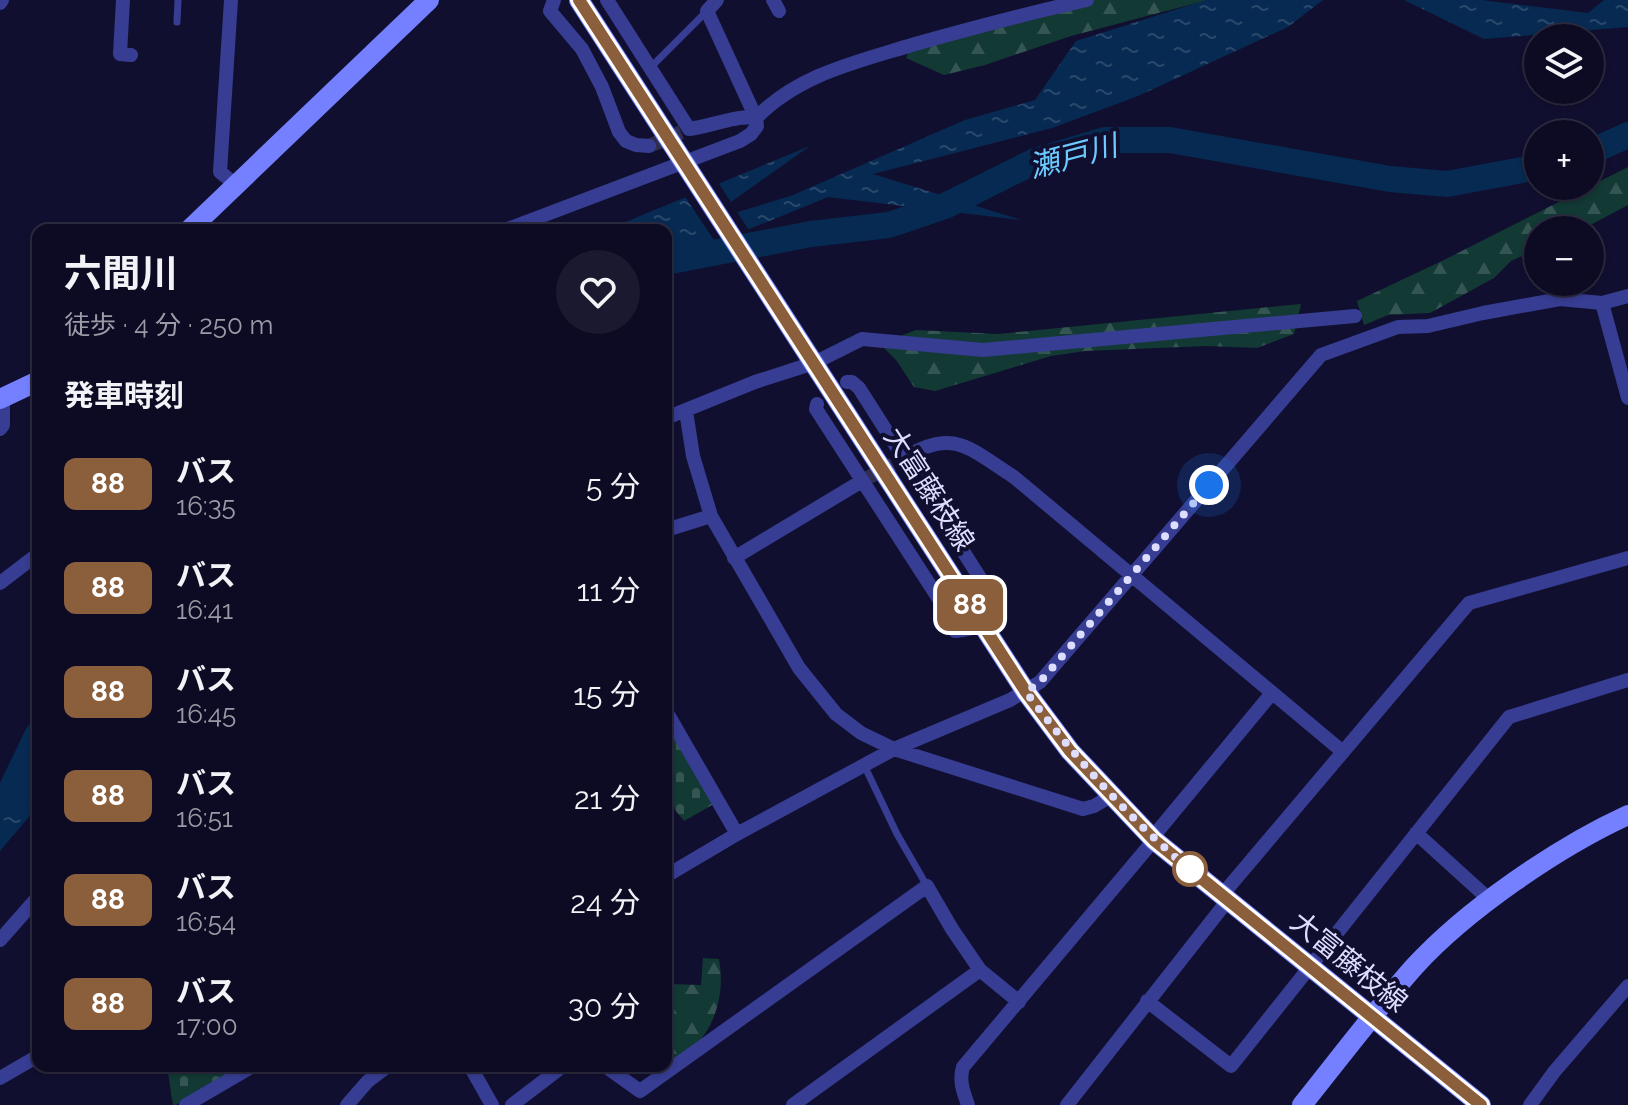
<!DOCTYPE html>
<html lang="ja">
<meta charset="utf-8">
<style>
body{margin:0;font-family:Raleway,"Noto Sans JP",sans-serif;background:#1b1930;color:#f1f3f6;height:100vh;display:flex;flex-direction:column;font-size:30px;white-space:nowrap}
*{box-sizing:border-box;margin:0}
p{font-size:26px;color:#9a9ba6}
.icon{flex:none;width:44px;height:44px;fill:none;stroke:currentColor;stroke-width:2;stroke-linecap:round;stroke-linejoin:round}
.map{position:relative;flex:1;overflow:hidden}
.sheet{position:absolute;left:32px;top:224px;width:640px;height:848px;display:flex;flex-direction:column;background:#0d0b23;border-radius:16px;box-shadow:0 2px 6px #0004,0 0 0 2px #2d2b41}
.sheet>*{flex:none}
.badge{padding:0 16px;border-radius:12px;font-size:28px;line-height:52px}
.controls{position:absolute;left:1524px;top:24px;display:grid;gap:16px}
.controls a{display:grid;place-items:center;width:80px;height:80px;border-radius:50%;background:#0d0b23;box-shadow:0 2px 6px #0004,0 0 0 2px #2d2b41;font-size:40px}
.you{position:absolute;width:40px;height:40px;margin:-20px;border:6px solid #fff;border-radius:50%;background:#1a73e8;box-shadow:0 0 0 12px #1a73e833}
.map>.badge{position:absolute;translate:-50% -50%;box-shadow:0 0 0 4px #fff}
h2{padding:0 32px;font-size:30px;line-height:72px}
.round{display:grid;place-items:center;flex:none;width:84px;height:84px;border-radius:42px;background:#1b1930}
.headline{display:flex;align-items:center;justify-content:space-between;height:136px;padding:0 32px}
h1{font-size:38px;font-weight:700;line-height:60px}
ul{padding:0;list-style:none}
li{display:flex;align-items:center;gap:24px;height:104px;padding:0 32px}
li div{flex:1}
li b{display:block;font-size:30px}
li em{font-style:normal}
li .badge{min-width:88px;font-weight:700;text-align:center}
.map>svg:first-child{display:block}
.forest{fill:url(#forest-firs)}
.cemetery{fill:url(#cemetery-stones)}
.water{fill:url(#water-ripples)}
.pier{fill:#110f2f}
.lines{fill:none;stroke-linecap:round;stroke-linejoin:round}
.river{stroke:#062a51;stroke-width:26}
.street-tunnel{stroke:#302e4e;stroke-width:14;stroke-dasharray:14 7;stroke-linecap:butt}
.lane{stroke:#363d92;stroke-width:7}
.street{stroke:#363d92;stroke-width:14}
.secondary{stroke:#7480ff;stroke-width:20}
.line-casing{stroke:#fff;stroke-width:18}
.line{stroke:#8b5e3c;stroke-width:12}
.walk{stroke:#ddf;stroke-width:8;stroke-dasharray:0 14.4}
.stop-dot{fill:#fff;stroke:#8b5e3c;stroke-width:4}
.labels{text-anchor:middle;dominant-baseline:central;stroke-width:8;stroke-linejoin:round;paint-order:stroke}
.street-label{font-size:28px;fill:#ddf;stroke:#110f2f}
.water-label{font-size:30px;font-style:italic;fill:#6bcbff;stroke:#110f2f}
</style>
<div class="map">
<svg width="1628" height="1105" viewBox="0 0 1628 1105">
<defs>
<pattern id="forest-firs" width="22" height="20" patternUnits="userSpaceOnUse" patternTransform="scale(2)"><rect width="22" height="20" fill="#123933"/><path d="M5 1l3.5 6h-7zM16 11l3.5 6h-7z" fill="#345552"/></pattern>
<pattern id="cemetery-stones" width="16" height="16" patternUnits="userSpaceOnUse" patternTransform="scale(2)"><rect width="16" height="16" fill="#123933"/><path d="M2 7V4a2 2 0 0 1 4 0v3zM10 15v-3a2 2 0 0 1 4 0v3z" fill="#345552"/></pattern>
<pattern id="water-ripples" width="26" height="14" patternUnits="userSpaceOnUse" patternTransform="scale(2)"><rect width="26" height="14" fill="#062a51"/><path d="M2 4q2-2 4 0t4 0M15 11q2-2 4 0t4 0" fill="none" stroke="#2a486b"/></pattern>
</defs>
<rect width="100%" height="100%" fill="#110f2f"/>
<path class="forest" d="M1092 0H1208L1071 36 985 65 944 75 906 58 909 51Z
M1628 167V205L1581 230H1538V249L1511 261 1494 278 1430 313 1388 315 1364 325 1357 301 1444 260Z
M1301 304 1294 334 1257 348 1207 346 1085 351 1051 356 935 391 914 387 896 360 880 344 916 330 998 334Z
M703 958 719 959C727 1003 709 1047 666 1066V984L701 985Z"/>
<path class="cemetery" d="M666 721 714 804 684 821 666 799Z
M167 1066H240L176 1105H173Z"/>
<path class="water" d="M1206 0H1323L1288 27 1138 96 1052 128 873 174 1021 220 828 197 666 263V230H606L810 146 700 224 793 195 965 120 1035 100 1076 41Z
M1404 0H1481L1588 13 1604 0H1628V27L1484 39Z
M38 758V806L0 851V810L20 792Z"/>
<path class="pier" d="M717 181 733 205 721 213 735 209 751 233 718 246 684 195Z"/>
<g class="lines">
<path class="river" d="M1590 152 1628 135
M666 262 811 234 889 225 945 206 1035 161 1105 140H1170L1390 179 1447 184 1538 167
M0 806 7 798 38 734"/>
<path class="street-tunnel" d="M649 146 689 129
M862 481 904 458"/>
<path class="lane" d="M177 22 178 0
M650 68 707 11
M864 765 897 834 927 886"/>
<path class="street" d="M123 0 120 54 131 55
M231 0 220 172 235 184
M554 0 550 11 582 49 602 87 619 132 626 141 636 145 649 146
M717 0 707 11 756 118C799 74 857 62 915 44 972 28 1029 13 1087 0
M773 0 779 11
M0 3 2 0
M505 230 740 141 751 134 757 126 756 118C740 114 708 127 689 129L607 0
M1602 303 1628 398
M817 404 816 409 946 610 950 625 955 631C976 630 999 619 999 595L982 581 859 388 852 382H847
M686 411 693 456 711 516 799 668 836 714 861 733 894 749 1083 809 1094 806 1111 796
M666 418 755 382 814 363 862 339 983 350 1355 316
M0 429 3 425V398
M904 458C954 427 970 449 1014 477L1343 752
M666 530 711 516
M734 558 862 481
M0 583 38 554
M666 711 737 834
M1416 833 1491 901
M1152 838 1272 693
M666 876 737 834 894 749 1010 700 1040 682 1321 355 1398 327 1428 326 1483 313 1560 299 1602 303 1628 296
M1222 895 1469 603 1628 558
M0 940 38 897
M1147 1001 1231 1066 1509 717 1628 680
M470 1066 492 1105
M605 1066 640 1091 927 886 952 929 980 970 1019 1002
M0 1078 38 1056
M186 1105 253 1066
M347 1105 368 1081 388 1066
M512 1105 563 1066
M793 1105 980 970
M968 1105C963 1091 959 1081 963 1067L1154 840
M1067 1105 1228 900
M1530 1105 1554 1072 1628 986"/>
<path class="secondary" d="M579 0 1026 692 1070 751 1154 840 1481 1105
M189 230 429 0
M0 399 38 381
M1302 1105C1339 1059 1375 1011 1414 967 1466 910 1558 847 1628 815"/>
</g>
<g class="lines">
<g class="line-casing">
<path id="line" d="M579 0 1026 692 1070 751 1154 840 1481 1105"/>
</g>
<use href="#line" class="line"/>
<path class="walk" d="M1190 869 1199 877C1132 823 1078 761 1026 692L1040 682 1209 485"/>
</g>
<circle class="stop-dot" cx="1190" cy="869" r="16"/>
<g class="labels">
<g class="street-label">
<text transform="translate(929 489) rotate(57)">大富藤枝線</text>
<text transform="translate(1349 962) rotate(39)">大富藤枝線</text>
</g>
<g class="water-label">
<text transform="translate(1073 156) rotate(-15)">瀬戸川</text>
</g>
</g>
</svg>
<div class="controls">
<a><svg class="icon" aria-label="layers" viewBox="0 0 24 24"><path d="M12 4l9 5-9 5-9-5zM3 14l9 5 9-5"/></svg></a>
<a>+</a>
<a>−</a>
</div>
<div class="you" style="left:1209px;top:485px"></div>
<b class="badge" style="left:970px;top:605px;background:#8b5e3c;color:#fff">88</b>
<section class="sheet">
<div class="headline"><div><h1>六間川</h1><p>徒歩 · 4 分 · 250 m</p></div><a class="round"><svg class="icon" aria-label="heart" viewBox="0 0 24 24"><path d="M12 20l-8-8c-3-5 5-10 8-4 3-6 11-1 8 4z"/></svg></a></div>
<h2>発車時刻</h2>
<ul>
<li><span class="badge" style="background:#8b5e3c;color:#fff">88</span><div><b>バス</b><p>16:35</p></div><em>5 分</em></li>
<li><span class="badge" style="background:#8b5e3c;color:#fff">88</span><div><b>バス</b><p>16:41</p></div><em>11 分</em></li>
<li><span class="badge" style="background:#8b5e3c;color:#fff">88</span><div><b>バス</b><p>16:45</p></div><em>15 分</em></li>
<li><span class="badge" style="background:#8b5e3c;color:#fff">88</span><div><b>バス</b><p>16:51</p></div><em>21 分</em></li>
<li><span class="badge" style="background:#8b5e3c;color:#fff">88</span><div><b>バス</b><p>16:54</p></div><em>24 分</em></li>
<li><span class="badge" style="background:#8b5e3c;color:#fff">88</span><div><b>バス</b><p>17:00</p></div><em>30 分</em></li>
</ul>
</section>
</div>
